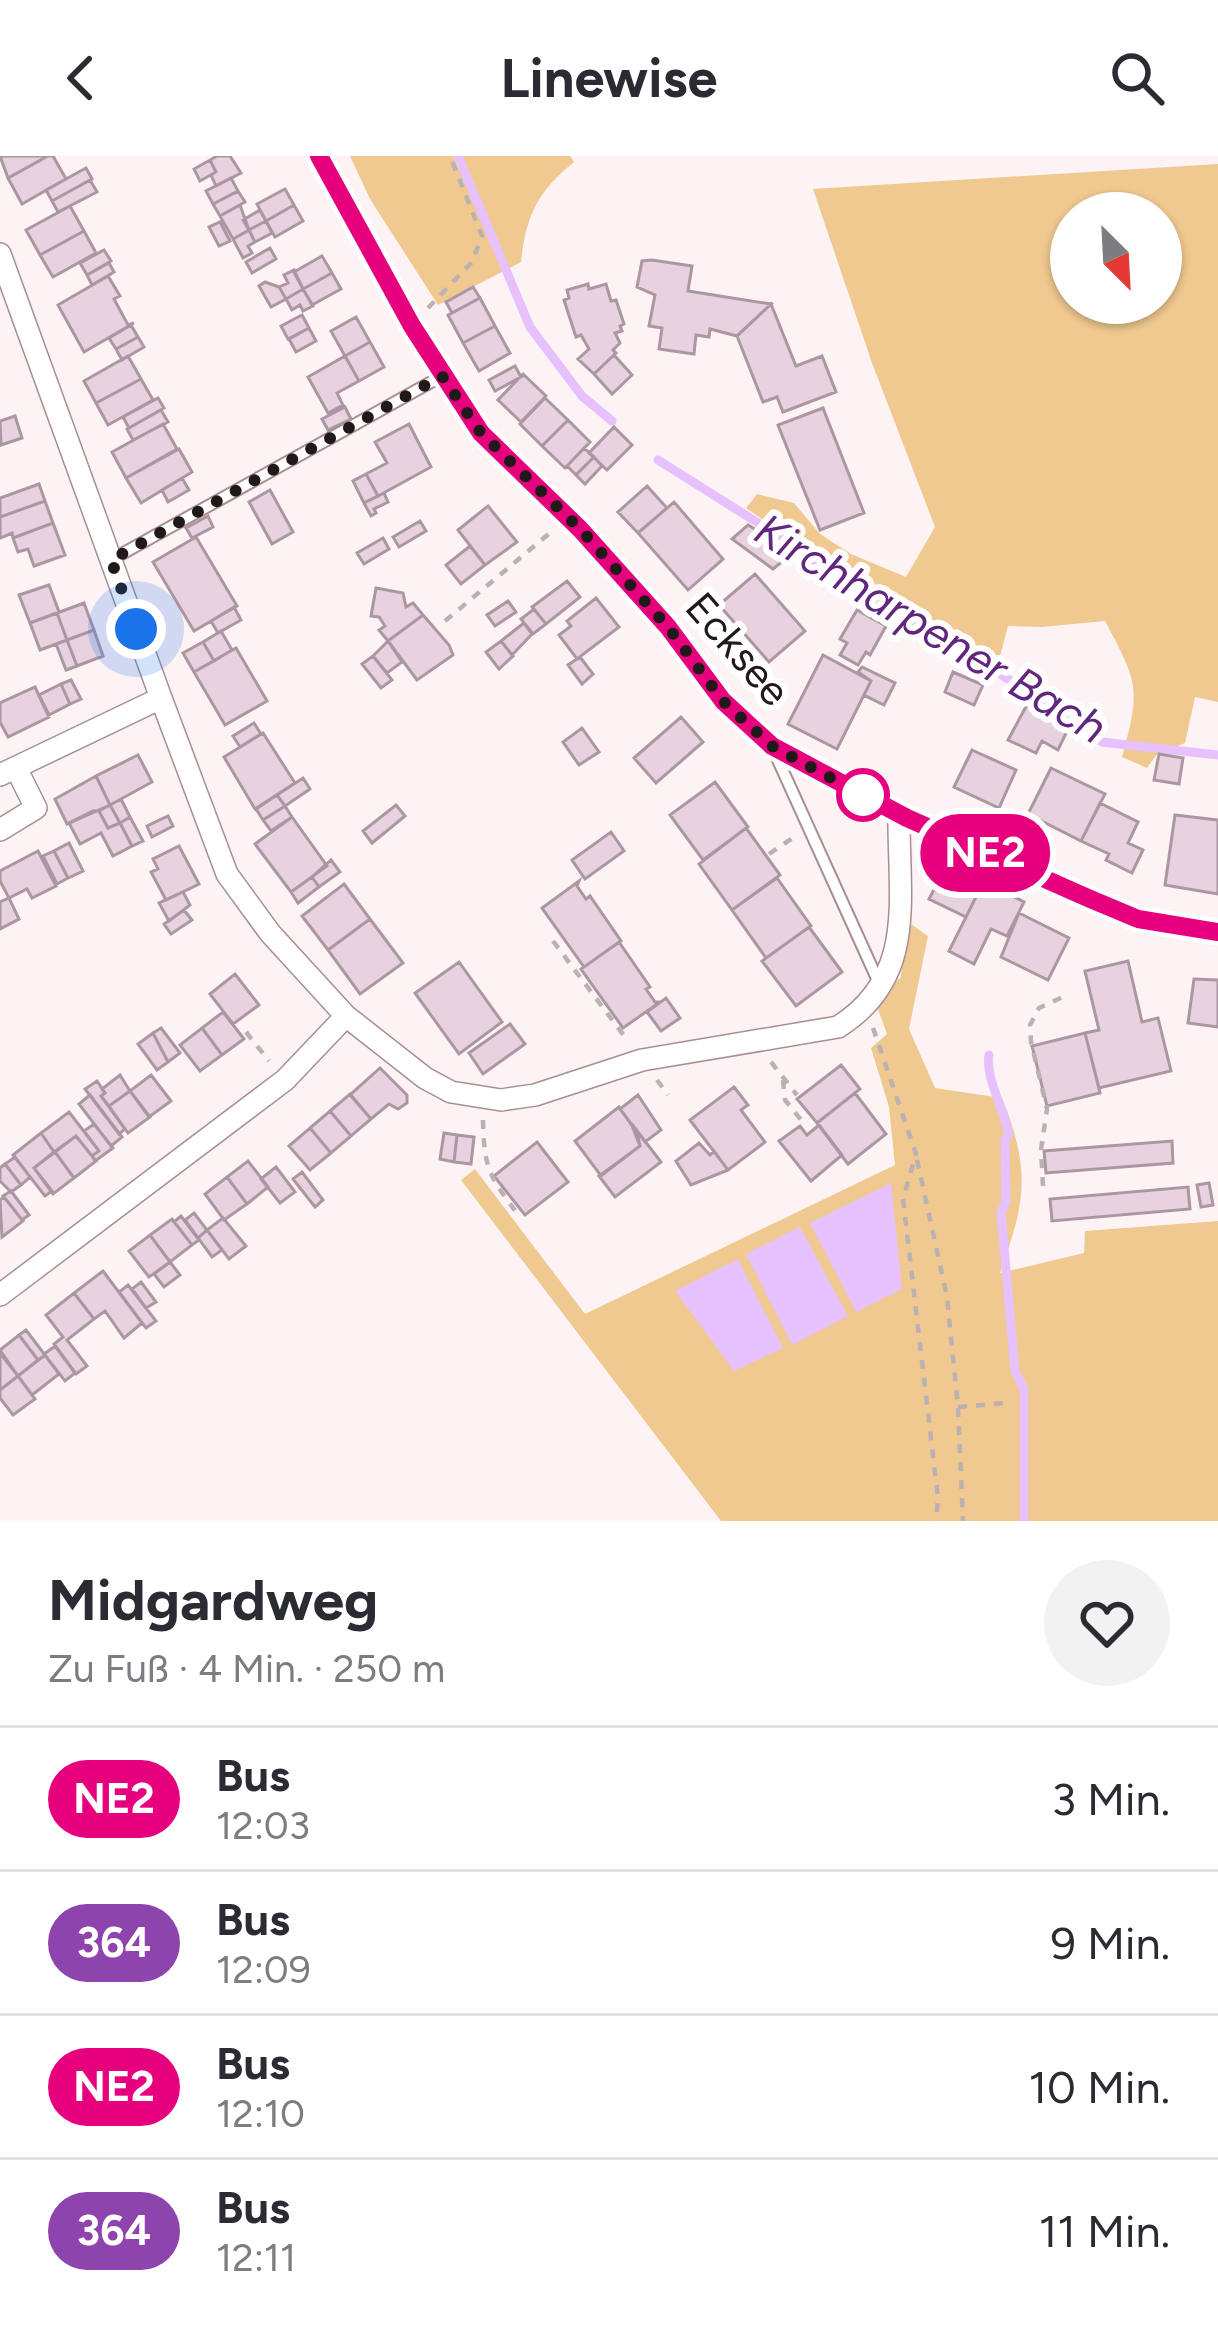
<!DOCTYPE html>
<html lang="de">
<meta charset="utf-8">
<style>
body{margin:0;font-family:Figtree,sans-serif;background:#f2f2f3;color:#2b2b33;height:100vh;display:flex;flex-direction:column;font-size:45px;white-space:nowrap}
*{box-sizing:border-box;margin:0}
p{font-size:39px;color:#7c7c81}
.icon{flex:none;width:66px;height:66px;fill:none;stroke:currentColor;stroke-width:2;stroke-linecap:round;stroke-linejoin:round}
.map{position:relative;height:1365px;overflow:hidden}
.drawer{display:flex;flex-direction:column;background:#fff;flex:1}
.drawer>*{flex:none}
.badge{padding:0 24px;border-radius:39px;font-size:42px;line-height:78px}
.needle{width:78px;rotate:156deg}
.buttons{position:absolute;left:1050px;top:36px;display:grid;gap:24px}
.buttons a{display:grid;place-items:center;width:132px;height:132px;border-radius:50%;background:#fff;box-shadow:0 3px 9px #0004;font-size:60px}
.you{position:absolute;width:60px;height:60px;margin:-30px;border:9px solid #fff;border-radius:50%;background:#1a73e8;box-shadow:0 0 0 18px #1a73e833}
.map>.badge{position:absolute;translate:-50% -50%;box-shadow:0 0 0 6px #fff}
.round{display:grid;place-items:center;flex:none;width:126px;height:126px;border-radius:63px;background:#f2f2f3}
.overview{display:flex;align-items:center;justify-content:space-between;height:204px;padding:0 48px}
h1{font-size:57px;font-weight:700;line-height:90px}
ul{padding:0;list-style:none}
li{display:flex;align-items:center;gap:36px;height:144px;padding:0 48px;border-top:3px solid #e1e1e2}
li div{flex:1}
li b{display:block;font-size:45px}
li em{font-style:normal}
li .badge{min-width:132px;font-weight:700;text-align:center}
header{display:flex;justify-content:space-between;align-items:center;height:156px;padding:0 48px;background:#fff;font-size:54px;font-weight:700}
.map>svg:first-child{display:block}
.green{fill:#efc98f;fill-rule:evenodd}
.water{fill:#e6c1fe}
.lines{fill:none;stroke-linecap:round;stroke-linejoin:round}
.stream{stroke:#e6c1fe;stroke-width:9}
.building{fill:#e8d2de;stroke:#ab96a2;stroke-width:3}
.lane-casing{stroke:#a78f90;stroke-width:14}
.street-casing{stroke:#a78f90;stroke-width:24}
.path{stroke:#bbb1b2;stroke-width:4.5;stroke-dasharray:9 9;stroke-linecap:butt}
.lane{stroke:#fff;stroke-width:10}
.street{stroke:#fff;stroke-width:21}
.line-casing{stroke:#fff;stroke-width:27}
.line{stroke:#e6007e;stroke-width:18}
.walk{stroke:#211819;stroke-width:12;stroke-dasharray:0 21.6}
.stop-dot{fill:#fff;stroke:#e6007e;stroke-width:6}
.labels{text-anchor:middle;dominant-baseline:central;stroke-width:12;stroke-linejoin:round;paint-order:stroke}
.street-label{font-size:42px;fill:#211819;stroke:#fff}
.water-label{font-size:45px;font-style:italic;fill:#61277e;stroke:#fff}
</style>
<header><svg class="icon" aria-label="back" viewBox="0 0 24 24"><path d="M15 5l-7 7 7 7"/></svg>Linewise<svg class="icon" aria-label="search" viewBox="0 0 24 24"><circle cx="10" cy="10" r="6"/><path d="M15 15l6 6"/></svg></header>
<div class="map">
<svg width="1218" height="1365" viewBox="0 0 1218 1365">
<rect width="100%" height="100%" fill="#fef3f4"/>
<path class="green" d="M350 0H570L574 6C538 35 526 59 521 106L438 149 370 43Z
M1218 8V546L1195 541 1185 587 1157 598 1147 612 1122 601C1141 532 1138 527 1105 465L1042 471 1008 470 999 504 976 500 834 431 794 385 746 352 757 338 794 347 820 378 851 398 906 421 935 371 872 207 813 33ZM1071 57H1161V147H1071Z
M905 764 928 780 909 873 935 932 1002 942C1031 1015 1026 1044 1000 1117L1084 1097 1085 1075 1218 1065V1365H721L461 1024 475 1013 585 1158 895 1009 889 951 871 892 887 878 875 845 901 821Z"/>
<path class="water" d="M891 1027 902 1133 856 1156 810 1067Z
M800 1071 848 1160 792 1189 746 1098Z
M738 1103 783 1192 734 1215 675 1135Z"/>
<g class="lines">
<path class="stream" d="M458 0 530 171 582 240 612 265
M658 304 793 389 836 423 855 429 899 454 1011 525 1033 545 1102 586 1218 599
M989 899C985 922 1004 952 1009 979L1005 983 1006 1046 1001 1056 1015 1215 1024 1233V1365"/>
</g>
<path class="building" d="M0 0H48L8 22Z
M48 0H53L66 23 22 48 8 22Z
M217 0H230L241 17 216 30 211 19 216 16 210 4Z
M210 4 216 16 200 25 194 13Z
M86 12 92 23 52 45 46 34Z
M231 22 238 35 213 48 206 35Z
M90 24 97 36 58 56 52 45Z
M285 33 294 49 266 65 257 48Z
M238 35 245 46 220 60 213 48Z
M240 49 249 74 233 83 220 60Z
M294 49 303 65 275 81 266 65Z
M70 50 84 75 40 99 26 74Z
M260 54 266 65 249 74 243 64Z
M266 65 272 77 255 86 249 74Z
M220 66 230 85 219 90 209 71Z
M249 74 255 86 248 90 252 97 243 102 233 83Z
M84 75 96 97 53 121 40 99Z
M270 92 276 103 252 117 246 106Z
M104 94 111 105 87 119 80 107Z
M322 100 332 117 303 133 294 116Z
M652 104 692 110 688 135 771 148 737 180 710 173 709 181 696 179 694 198 659 193 662 172 649 170 655 139 637 131 642 105Z
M109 107 114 116 92 129 87 119Z
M294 114 303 133 286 143 279 131 288 127 284 119Z
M332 117 341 133 312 149 303 133Z
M108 120 120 140 114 143 128 169 134 167 84 196 58 149Z
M265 126 279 131 286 143 271 151 259 130Z
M588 128 589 133 606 128 611 145 616 144 624 168 620 170 622 175 615 177 620 187 613 194 616 197 594 218 578 203 589 193 581 179 576 181 564 144 569 142 567 134Z
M473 131 480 142 452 157 446 146Z
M303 133 313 150 303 155 300 149 292 154 286 143Z
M480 142 495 170 463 187 448 159Z
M771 148 796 210 822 200 836 236 783 256 777 241 763 246 737 180Z
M302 159 309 172 288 183 281 170Z
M356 161 370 186 345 200 331 175Z
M131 169 138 181 116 193 109 182Z
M495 170 510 197 479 215 463 187Z
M309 172 316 185 296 196 289 183Z
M138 181 144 191 122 204 116 193Z
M370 186 384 211 359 225 345 200Z
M614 199 632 219 612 238 594 218Z
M128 200 141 223 96 247 84 225Z
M345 200 359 225 337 237 343 249 328 257 308 221Z
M515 210 521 221 495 235 489 224Z
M523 218 546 240 521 266 498 244Z
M141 223 153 244 108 269 96 247Z
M158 242 164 252 129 272 123 261Z
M545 242 568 264 542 290 520 268Z
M345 251 351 263 328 274 322 263Z
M823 252 864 357 820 374 778 269Z
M161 254 168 266 133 284 127 273Z
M15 260 22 282 1 289 0 265Z
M568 264 590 286 565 312 542 290Z
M163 268 177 293 126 322 112 296Z
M409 268 431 311 378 340 366 318 387 307 375 286Z
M614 271 632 289 607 314 589 297Z
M584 292 594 301 576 319 567 310Z
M179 293 192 316 141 347 126 322Z
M594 301 602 310 585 328 576 319Z
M366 318 378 340 364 347 353 325Z
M182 322 189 334 168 346 162 334Z
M39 328 45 345 0 361V342Z
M647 330 667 352 638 377 618 356Z
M270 334 293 376 272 388 249 346Z
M384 337 388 346 374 353 376 357 371 360 364 347Z
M45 345 53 367 13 382 12 377 0 382V361Z
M674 346 723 403 688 434 638 377Z
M488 350 517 386 485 409 458 374Z
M208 360 213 371 192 382 186 372Z
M420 365 426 375 399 391 393 381Z
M53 367 65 399 34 410 28 393 18 396 13 382Z
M748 369 794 396 773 413 732 383Z
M196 381 237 450 194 475 153 406Z
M383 382 389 393 364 408 357 397Z
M470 390 485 409 461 428 446 409Z
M755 418 805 475 769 506 719 449Z
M567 425 580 441 546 468 532 451Z
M49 429 59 456 30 467 19 439Z
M376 432 403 437 406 451 413 447 423 459 388 485 379 474 385 470 379 461 371 460Z
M596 442 619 471 577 503 559 479 571 470 567 465Z
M508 445 516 456 495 470 487 459Z
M84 447 94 474 67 484 57 457Z
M234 451 241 464 218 477 211 465Z
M534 453 546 468 533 478 521 463Z
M857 454 886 470 870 499 866 496 858 509 840 499 847 487 840 483Z
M57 457 67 484 40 494 30 467Z
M423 459 449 489 453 499 417 524 388 485Z
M524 467 532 478 512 499 501 485Z
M94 474 103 500 77 510 67 484Z
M221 475 232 494 214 505 203 486Z
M67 484 77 510 66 514 56 488Z
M388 485 402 506 387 517 373 500Z
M501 485 513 500 499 513 486 496Z
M203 486 214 505 194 516 183 497Z
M236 492 267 545 225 569 194 516Z
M823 499 871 525 837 593 788 568Z
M373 500 392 524 381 532 362 508Z
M580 501 593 518 582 528 568 509Z
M862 511 895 527 884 549 864 539 871 525 858 516Z
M953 516 983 529 974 549 945 536Z
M71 524 81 543 70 548 61 528Z
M61 528 70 548 49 559 39 539Z
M35 531 49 561 8 581 0 566V547Z
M1028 547 1070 569 1058 594 1042 585 1036 597 1008 584Z
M681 561 703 586 656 627 634 602Z
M254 567 261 578 240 591 233 580Z
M582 572 599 596 579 609 563 586Z
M263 577 295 627 255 653 224 601Z
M972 594 1016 614 999 652 954 631Z
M1159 598 1183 602 1179 628 1154 624Z
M138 599 152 626 110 649 96 620Z
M1051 612 1105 638 1081 685 1028 658Z
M96 620 110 649 67 668 55 643Z
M303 622 310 633 285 650 277 639Z
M715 626 748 671 703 704 670 659Z
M277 639 285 650 263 664 256 653Z
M121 643 130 661 120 667 110 649Z
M1100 647 1138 666 1128 687 1143 694 1132 717 1106 704 1109 698 1081 685Z
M110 649 120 667 108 672 99 655Z
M396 649 405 660 372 687 363 675Z
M285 650 292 661 271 675 263 664Z
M93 655H99L108 672 120 667 132 690 113 700 101 677 80 688 69 667Z
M1175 659 1218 664V738L1165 729Z
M168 660 173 670 152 681 147 670Z
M130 661 143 685 132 690 120 667Z
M292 661 327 710 291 736 255 688Z
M746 672 780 719 732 754 699 708Z
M611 676 624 695 585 723 572 704Z
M69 687 83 715 68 722 54 695Z
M179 690 199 728 166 744 151 716 158 713 153 703Z
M38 695 56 730 32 742 27 733 9 742 0 725V715Z
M54 695 68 722 57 728 43 700Z
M331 704 340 716 319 731 312 721Z
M948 707 984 725 966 761 929 743Z
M312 721 319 731 298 747 291 736Z
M777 722 811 770 766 802 732 754Z
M579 725 577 730 586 743 590 740 621 785 584 811 542 752Z
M984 725 1024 746 1007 780 991 773 974 808 949 795Z
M344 728 370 763 328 794 302 760Z
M183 736 190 749 169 765 159 747Z
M9 742 19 763 0 773V746Z
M184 754 192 764 171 778 164 768Z
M1019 757 1069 782 1048 824 1001 801Z
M370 763 403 807 360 838 328 794Z
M809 771 842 816 796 850 762 805Z
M619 786 650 831 646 833 655 846H660L623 872 581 813Z
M1128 805 1142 866 1158 862 1171 915 1099 932 1085 877 1099 874 1085 815Z
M459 806 502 866 459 898 415 837Z
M235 818 259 849 233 868 210 838Z
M1194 823 1218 824V871L1188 867Z
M666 842 680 862 661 875 647 856Z
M223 856 244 883 222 899 202 872Z
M510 868 525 888 483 918 469 897Z
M161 872 180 897 168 906 153 877Z
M202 872 222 899 200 915 180 889Z
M153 877 168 906 157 914 138 888Z
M1085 877 1100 937 1047 950 1032 890Z
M841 909 860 933 817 967 797 943Z
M380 912 407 939V947L398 953 389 948 371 963 350 939Z
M120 919 130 935 109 950 101 940 105 937 102 933Z
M151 919 171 945 149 961 130 935Z
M97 925 105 937 101 940 125 973 119 978 85 933Z
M734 931 748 949 741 954 765 986 728 1014 690 964Z
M130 935 150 961 128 977 109 950Z
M855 937 886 978 848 1008 817 967Z
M350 938 371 963 351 980 330 955Z
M90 939 122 981 111 990 79 948Z
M638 939 661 974 645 986 620 953Z
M619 951 637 977 640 990 601 1020 575 985Z
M330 955 351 980 331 997 310 972Z
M69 956 99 995 92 1000 76 980 54 996 41 977Z
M631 967 661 1006 615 1041 599 1020 640 990Z
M94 968 113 992 95 1005 92 1000 99 995 84 975Z
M819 969 842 999 811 1025 779 985 800 970 807 979Z
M310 972 331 997 310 1014 289 990Z
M41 977 54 996 34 1012 52 1035 45 1040 13 999Z
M444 977 457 979 454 1006 440 1003Z
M457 979 474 981 471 1008 454 1006Z
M76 980 96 1005 74 1022 55 996Z
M1172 985 1173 1007 1046 1017 1044 995Z
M537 986 568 1026 525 1059 494 1020Z
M699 987 710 999 714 995 728 1014 691 1029 676 1005Z
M55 996 74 1022 53 1038 34 1012Z
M15 1001 30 1021 21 1029 5 1008Z
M248 1005 268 1031 247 1048 227 1021Z
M5 1008 21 1029 11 1036 0 1025V1012Z
M276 1011 295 1036 280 1047 261 1023Z
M302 1016 323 1044 315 1051 293 1023Z
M227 1021 247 1048 224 1064 205 1038Z
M1209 1027 1213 1049 1201 1051 1197 1029Z
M1188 1031 1190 1053 1052 1065 1050 1043Z
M11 1035 29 1059 22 1064 3 1040Z
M4 1041 23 1065 2 1081 0 1044Z
M194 1057 207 1074 198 1082 185 1064Z
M181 1060 199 1084 192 1089 174 1066Z
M223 1062 246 1090 229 1103 207 1074Z
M172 1063 192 1089 170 1106 150 1079Z
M207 1074 222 1094 212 1101 198 1082Z
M150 1079 170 1106 149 1121 129 1095Z
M170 1106 180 1119 164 1131 154 1118Z
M103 1115 142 1167 124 1182 105 1155 94 1163 74 1137Z
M141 1126 156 1146 146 1152 132 1133Z
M128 1129 156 1165 146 1172 119 1136Z
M74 1137 94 1163 67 1184 87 1210 76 1218 54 1188 63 1181 46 1159Z
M26 1174 45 1199 38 1204 19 1179Z
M19 1179 38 1204 18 1220 0 1194Z
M55 1190 75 1217 65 1225 44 1198Z
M0 1197 18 1220 0 1234Z
M45 1199 59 1218 32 1239 18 1220Z
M18 1220 35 1243 13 1259 0 1242V1234Z"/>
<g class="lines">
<g class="lane-casing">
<path id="lane" d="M111 404 442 220
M773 593 879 827"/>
</g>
<g class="street-casing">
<path id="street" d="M319 0 412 170 481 277 581 373 668 471 723 545 772 590 899 658 1088 743 1138 763 1218 776
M0 98 161 542 0 619
M161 542 227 718 270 777 346 860 425 922 451 936 501 944 535 939 642 904 838 871C918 821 898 742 899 658
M0 674 36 652 16 612
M0 1139 285 924 346 860"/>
</g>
<path class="path" d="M428 152 472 106 482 80 450 0
M445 465 551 376
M769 698 794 681
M553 785 625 881
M873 872 916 998 903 1043 938 1342 936 1365
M246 876 269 905
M771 906 797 939
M657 924 668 939
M783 924 785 944 806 970
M483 964C484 1015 490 1021 520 1061
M917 1004 947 1141 958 1251 963 1365
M1043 1030 1041 994 1047 953 1031 886 1030 869 1039 852 1065 840
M958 1251 1007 1247"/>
<use href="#lane" class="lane"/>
<use href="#street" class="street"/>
</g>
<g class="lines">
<g class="line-casing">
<path id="line" d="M319 0 412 170 481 277 580 373 668 471 723 545 772 590 907 662 1088 742 1138 763 1218 776"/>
</g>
<use href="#line" class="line"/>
<path class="walk" d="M136 473 111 404 442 220 481 277 580 373 668 471 723 545 772 590 863 639"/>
</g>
<circle class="stop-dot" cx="863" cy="639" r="24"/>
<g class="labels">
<g class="street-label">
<text transform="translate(738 493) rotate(49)">Ecksee</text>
</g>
<g class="water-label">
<text transform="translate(931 472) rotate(31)">Kirchharpener Bach</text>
</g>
</g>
</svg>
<div class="buttons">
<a><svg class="needle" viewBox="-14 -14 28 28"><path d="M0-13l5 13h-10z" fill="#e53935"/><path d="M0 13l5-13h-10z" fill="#7c7c81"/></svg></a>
</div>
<div class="you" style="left:136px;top:473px"></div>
<b class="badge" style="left:985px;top:697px;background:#e6007e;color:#fff">NE2</b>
</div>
<section class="drawer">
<div class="overview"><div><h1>Midgardweg</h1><p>Zu Fuß · 4 Min. · 250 m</p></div><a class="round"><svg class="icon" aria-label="heart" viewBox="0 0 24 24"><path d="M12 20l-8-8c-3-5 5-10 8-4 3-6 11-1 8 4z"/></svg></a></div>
<ul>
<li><span class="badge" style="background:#e6007e;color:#fff">NE2</span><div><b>Bus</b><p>12:03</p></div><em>3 Min.</em></li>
<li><span class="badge" style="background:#8e44ad;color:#fff">364</span><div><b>Bus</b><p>12:09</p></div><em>9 Min.</em></li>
<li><span class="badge" style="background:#e6007e;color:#fff">NE2</span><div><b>Bus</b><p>12:10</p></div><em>10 Min.</em></li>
<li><span class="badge" style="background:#8e44ad;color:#fff">364</span><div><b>Bus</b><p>12:11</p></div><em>11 Min.</em></li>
</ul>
</section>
